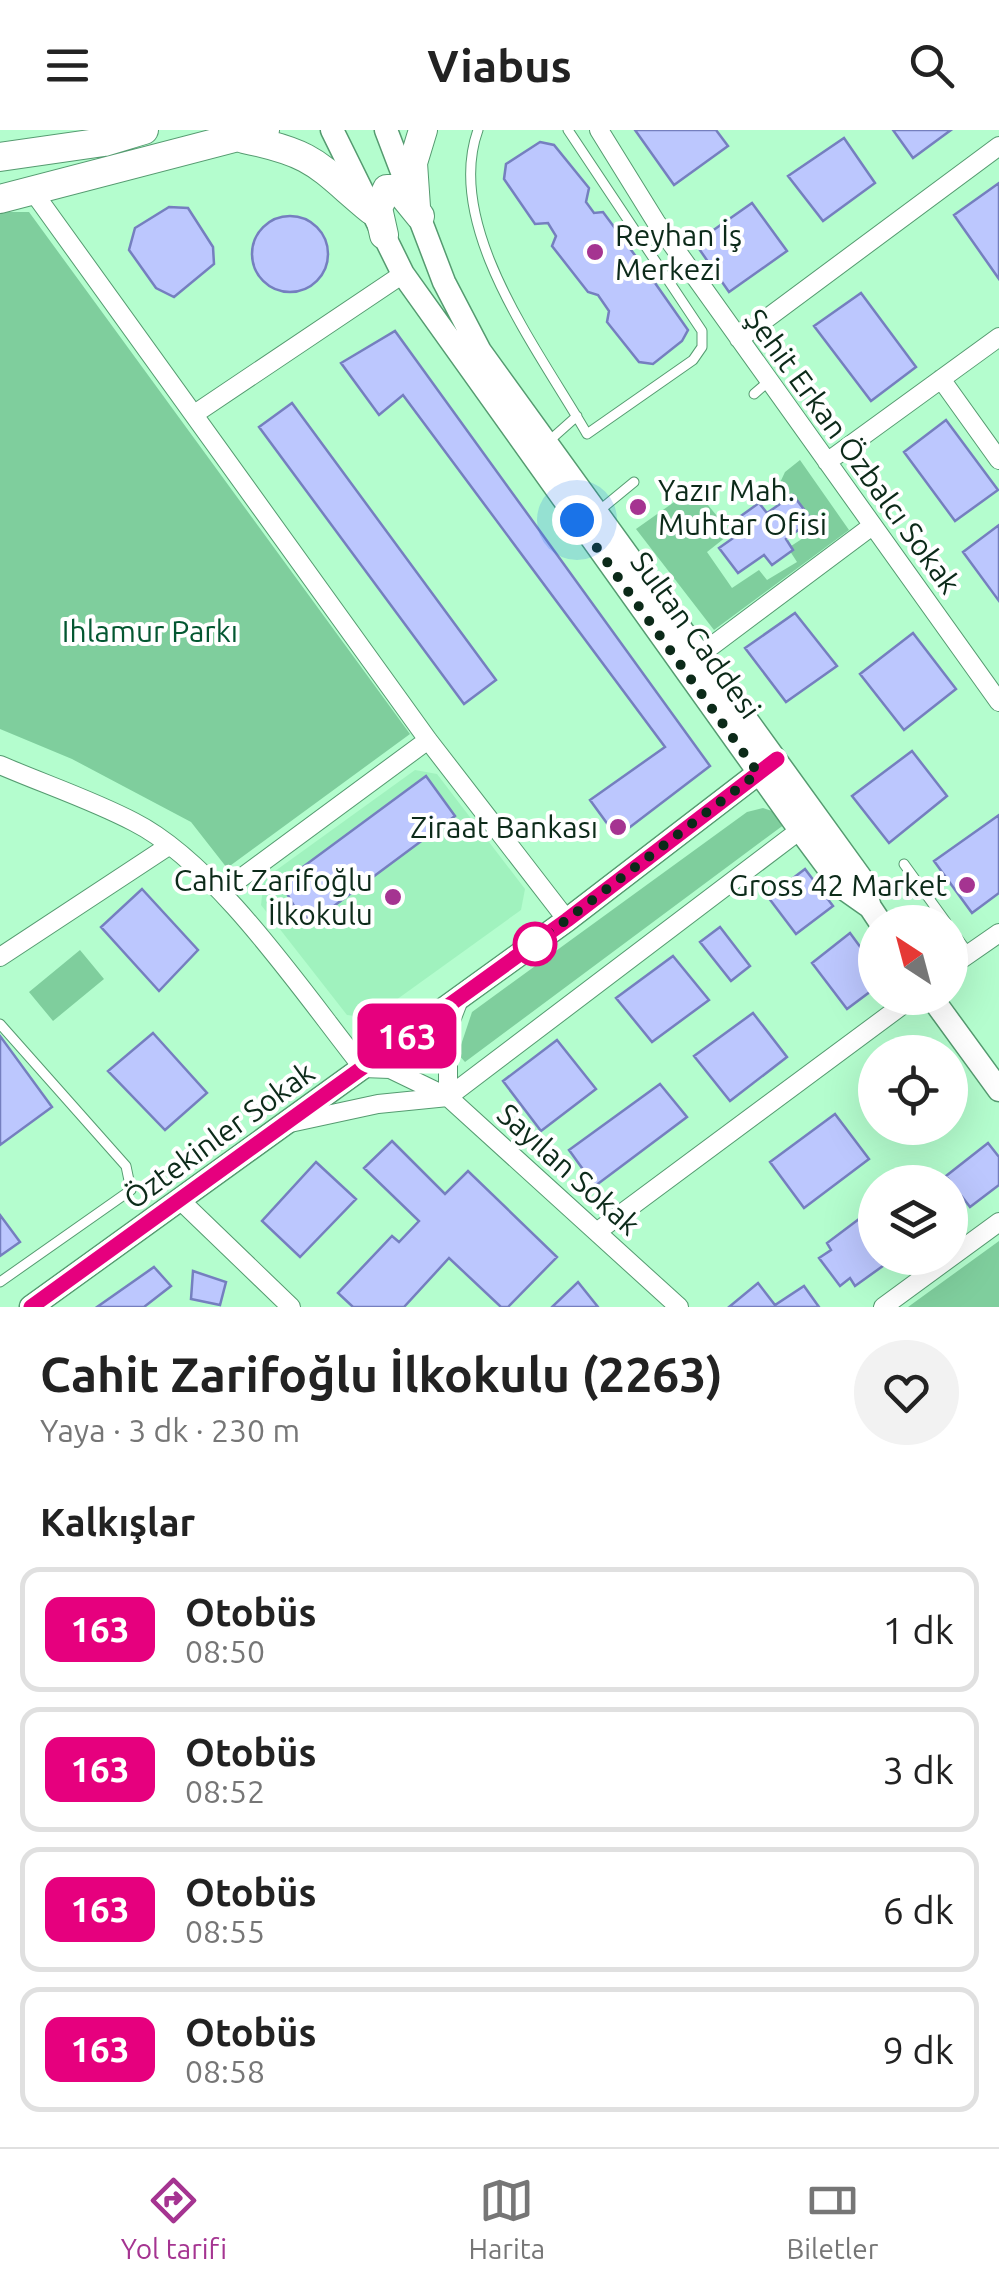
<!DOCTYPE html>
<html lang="tr">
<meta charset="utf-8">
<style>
body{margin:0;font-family:Ubuntu,sans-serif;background:#f2f2f2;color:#222;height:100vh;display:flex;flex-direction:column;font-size:38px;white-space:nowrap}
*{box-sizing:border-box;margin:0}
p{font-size:32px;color:#767676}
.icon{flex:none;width:55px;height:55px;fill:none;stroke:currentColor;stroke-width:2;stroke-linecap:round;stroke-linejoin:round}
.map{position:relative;height:1177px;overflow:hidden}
.side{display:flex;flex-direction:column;background:#fff;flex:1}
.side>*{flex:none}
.badge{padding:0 20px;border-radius:15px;font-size:35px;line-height:65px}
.needle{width:65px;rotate:324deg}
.tools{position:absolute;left:858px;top:775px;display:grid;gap:20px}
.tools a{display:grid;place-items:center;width:110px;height:110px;border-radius:50%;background:#fff;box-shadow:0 10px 40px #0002;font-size:50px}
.you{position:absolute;width:50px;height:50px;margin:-25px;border:8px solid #fff;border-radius:50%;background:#1a73e8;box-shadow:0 0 0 15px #1a73e833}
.map>.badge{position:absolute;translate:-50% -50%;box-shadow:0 0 0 5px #fff}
h2{padding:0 40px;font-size:38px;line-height:90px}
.round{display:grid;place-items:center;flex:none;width:105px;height:105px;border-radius:52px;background:#f2f2f2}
.overview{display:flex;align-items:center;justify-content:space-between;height:170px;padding:0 40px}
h1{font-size:48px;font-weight:700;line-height:75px}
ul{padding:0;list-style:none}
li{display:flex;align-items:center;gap:30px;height:125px;margin:0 20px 15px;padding:0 20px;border:5px solid #e0e0e0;border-radius:20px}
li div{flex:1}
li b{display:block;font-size:38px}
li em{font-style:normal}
li .badge{min-width:110px;font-weight:700;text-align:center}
header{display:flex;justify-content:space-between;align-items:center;height:130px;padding:0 40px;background:#fff;font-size:45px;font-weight:700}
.dock{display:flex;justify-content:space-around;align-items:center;height:140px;border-top:2px solid #e0e0e0;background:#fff;font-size:28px;color:#767676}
.dock a{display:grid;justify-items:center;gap:5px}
.dock .selected{color:#a53491}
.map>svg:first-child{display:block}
.built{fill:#a0f2be}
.green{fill:#7fce9d}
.building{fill:#bcc7fe;stroke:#757fbf;stroke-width:2.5}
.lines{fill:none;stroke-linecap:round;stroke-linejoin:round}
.service-casing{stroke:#559b70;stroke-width:11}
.minor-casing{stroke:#559b70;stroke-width:20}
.tertiary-casing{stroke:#559b70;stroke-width:25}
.secondary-casing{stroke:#559b70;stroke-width:30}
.service{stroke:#fff;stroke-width:9}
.minor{stroke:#fff;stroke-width:18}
.tertiary{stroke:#fff;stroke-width:22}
.secondary{stroke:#fff;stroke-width:28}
.line-casing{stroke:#fff;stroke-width:22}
.line{stroke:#e6007e;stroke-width:15}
.walk{stroke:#0c2a19;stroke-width:10;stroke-dasharray:0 18}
.poi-dot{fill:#a53491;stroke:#fff;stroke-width:4}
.stop-dot{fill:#fff;stroke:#e6007e;stroke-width:5}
.labels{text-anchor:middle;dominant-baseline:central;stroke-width:8;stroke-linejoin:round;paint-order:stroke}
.poi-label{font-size:30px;fill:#0c2a19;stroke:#fff;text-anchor:end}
.street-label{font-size:30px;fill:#0c2a19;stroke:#fff}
.park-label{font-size:30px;fill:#035731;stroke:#fff}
</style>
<header><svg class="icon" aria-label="menu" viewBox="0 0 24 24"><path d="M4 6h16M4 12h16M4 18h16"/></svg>Viabus<svg class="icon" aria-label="search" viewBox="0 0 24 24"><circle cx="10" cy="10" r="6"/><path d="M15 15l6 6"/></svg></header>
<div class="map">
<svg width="999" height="1177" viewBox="0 0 999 1177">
<rect width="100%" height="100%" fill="#b4fdce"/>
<path class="built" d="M415 640 437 644 525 759 521 780 371 888 347 885 261 775 264 749Z"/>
<path class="green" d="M0 82H29L410 604 227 738 191 692 72 629 0 599Z
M800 330 849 400 714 500 636 399 694 358 731 403 707 422 732 458 759 440 767 450 797 432 788 418 814 401 778 357 785 342Z
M763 678 775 682 785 694 465 932 458 924 472 882 747 682Z
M80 820 104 849 53 891 29 862Z
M999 1111V1177H908Z"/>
<path class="building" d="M635 0H716L728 16 674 55Z
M893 0H951L913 28Z
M844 8 875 53 823 91 788 46Z
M540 12 554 15 589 58 586 72 594 83 603 82 637 128 634 138 645 151 655 153 688 200 682 211 653 234 639 232 607 192 609 181 598 165 588 162 552 116 556 106 548 93 535 94 504 49 506 34Z
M999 53V149L954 85Z
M752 73 787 121 729 162 695 113Z
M169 77 188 78 213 117 214 134 174 167 156 158 129 120 135 98Z
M252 124a38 38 0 1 1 76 0a38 38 0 1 1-76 0Z
M861 163 916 237 871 271 814 196Z
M395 201 710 636 617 707 590 670 665 617 403 265 379 285 341 233Z
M292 273 496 550 464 574 259 297Z
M946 290 998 360 955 391 904 322Z
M793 365 812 390 786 409 793 420 772 435 764 425 738 443 719 418 746 399 738 388 759 373 767 383Z
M999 395V471L963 422Z
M795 483 837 536 786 572 745 518Z
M913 503 956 559 904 600 860 544Z
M912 621 947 666 889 713 852 666Z
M426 646 455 686 311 793 300 779 297 781 281 753Z
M999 685V763L972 783 934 731Z
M805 739 833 776 796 804 768 767Z
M142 759 198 820 159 861 101 797Z
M720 797 750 836 731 851 700 812Z
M850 803 875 837V858L847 879 812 833Z
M673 826 709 870 652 912 616 868Z
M753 883 787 927 730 971 694 926Z
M153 903 207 963 165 1000 108 941Z
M0 906 52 977 0 1015Z
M557 910 596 959 541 1001 503 951Z
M660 954 687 987 595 1056 569 1020Z
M835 984 869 1029 804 1078 770 1032Z
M392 1011 445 1064 468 1041 557 1127 508 1177H501L449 1128 404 1177H353L338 1163 392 1106 399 1112 419 1091 364 1038Z
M988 1013 999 1027V1055L970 1077 946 1046Z
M316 1032 356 1069 300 1127 262 1091Z
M0 1085 20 1112 0 1126Z
M875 1085V1128H894L855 1156 850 1148 840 1156 819 1128 831 1120 827 1113 863 1086 867 1091Z
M154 1137 171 1156 144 1177H97Z
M193 1141 226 1152 220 1175 191 1169Z
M578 1152 598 1177H552Z
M758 1153 775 1175 804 1156 819 1177H729Z"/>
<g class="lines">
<g class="service-casing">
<path id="service" d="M478 0C443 97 540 222 587 304L693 230 702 217V201L568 0
M754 264 769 251
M549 311 577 286
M600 380 634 352
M904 734 946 792
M950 798 969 824
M0 894 126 1036 131 1060 0 1152"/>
</g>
<g class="minor-casing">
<path id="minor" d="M599 0 656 92 999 572
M34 63 428 610 567 790
M739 209 999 16
M941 249 999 330
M196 283 403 144
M827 332 999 207
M701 524 872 396
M0 635C44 654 92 670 134 692 217 734 304 864 363 938L390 939 448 967 679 1177
M222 762 428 610
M0 827 167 717
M950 837 999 803
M448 967 800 700
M290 993 378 974 448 967V898L460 867
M180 1070 291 1177
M598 1101 912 868
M883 1177 999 1092"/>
</g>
<g class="tertiary-casing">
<path id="tertiary" d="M332 0 403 144 800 700 843 758 870 777
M386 0 444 152 480 221 861 748 870 777 880 792
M932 868 999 960
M31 1177 567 790 770 634"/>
</g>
<g class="secondary-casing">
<path id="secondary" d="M244 9C316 24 317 35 371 80
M0 27 104 12 144 0
M0 69 265 0
M416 77 413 33 423 0
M384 105 378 78 387 59H398L420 86"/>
</g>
<use href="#service" class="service"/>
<use href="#minor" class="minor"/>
<use href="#tertiary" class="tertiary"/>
<use href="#secondary" class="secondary"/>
</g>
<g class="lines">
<g class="line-casing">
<path id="line" d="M31 1177 567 790 777 629"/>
</g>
<use href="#line" class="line"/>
<path class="walk" d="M535 814 758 643 577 390"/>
</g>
<g class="poi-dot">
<circle cx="595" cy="122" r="10"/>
<circle cx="638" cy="377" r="10"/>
<circle cx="618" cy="697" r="10"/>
<circle cx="967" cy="755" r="10"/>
<circle cx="393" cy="767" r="10"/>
</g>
<circle class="stop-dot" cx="535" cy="814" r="20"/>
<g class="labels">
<g class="poi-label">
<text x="615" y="105" text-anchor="start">Reyhan İş<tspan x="615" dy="34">Merkezi</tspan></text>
<text x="658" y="360" text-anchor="start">Yazır Mah.<tspan x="658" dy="34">Muhtar Ofisi</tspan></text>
<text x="598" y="697">Ziraat Bankası</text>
<text x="373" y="750">Cahit Zarifoğlu<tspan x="373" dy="34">İlkokulu</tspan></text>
<text x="947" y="755">Gross 42 Market</text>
</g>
<g class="street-label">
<text transform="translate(853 321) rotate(54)">Şehit Erkan Özbalcı Sokak</text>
<text transform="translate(696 505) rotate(54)">Sultan Caddesi</text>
<text transform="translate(219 1005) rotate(-36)">Öztekinler Sokak</text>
<text transform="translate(569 1039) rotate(42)">Sayılan Sokak</text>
</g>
<g class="park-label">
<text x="150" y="501">Ihlamur Parkı</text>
</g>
</g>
</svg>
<div class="tools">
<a><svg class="needle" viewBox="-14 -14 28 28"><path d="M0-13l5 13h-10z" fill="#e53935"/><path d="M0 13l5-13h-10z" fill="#767676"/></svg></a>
<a><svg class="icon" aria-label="locate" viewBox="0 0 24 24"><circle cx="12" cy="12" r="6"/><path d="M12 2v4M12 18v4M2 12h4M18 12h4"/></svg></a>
<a><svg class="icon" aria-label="layers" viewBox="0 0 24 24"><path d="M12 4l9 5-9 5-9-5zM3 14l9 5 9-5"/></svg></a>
</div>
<div class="you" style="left:577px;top:390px"></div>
<b class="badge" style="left:407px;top:906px;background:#e6007e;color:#fff">163</b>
</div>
<section class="side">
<div class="overview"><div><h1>Cahit Zarifoğlu İlkokulu (2263)</h1><p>Yaya · 3 dk · 230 m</p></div><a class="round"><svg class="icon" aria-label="heart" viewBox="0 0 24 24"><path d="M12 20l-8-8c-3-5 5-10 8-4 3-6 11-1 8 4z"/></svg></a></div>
<h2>Kalkışlar</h2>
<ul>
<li><span class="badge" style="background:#e6007e;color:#fff">163</span><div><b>Otobüs</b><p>08:50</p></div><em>1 dk</em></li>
<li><span class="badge" style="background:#e6007e;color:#fff">163</span><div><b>Otobüs</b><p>08:52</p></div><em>3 dk</em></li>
<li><span class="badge" style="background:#e6007e;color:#fff">163</span><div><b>Otobüs</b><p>08:55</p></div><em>6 dk</em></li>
<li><span class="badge" style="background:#e6007e;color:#fff">163</span><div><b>Otobüs</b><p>08:58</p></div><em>9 dk</em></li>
</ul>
</section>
<nav class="dock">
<a class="selected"><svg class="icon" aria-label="directions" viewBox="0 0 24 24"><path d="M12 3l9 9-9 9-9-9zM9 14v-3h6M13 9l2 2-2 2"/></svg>Yol tarifi</a>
<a><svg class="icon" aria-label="map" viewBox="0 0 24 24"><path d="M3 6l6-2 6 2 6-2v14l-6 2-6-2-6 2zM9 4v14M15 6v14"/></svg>Harita</a>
<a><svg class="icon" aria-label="tickets" viewBox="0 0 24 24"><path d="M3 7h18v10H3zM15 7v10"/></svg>Biletler</a>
</nav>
